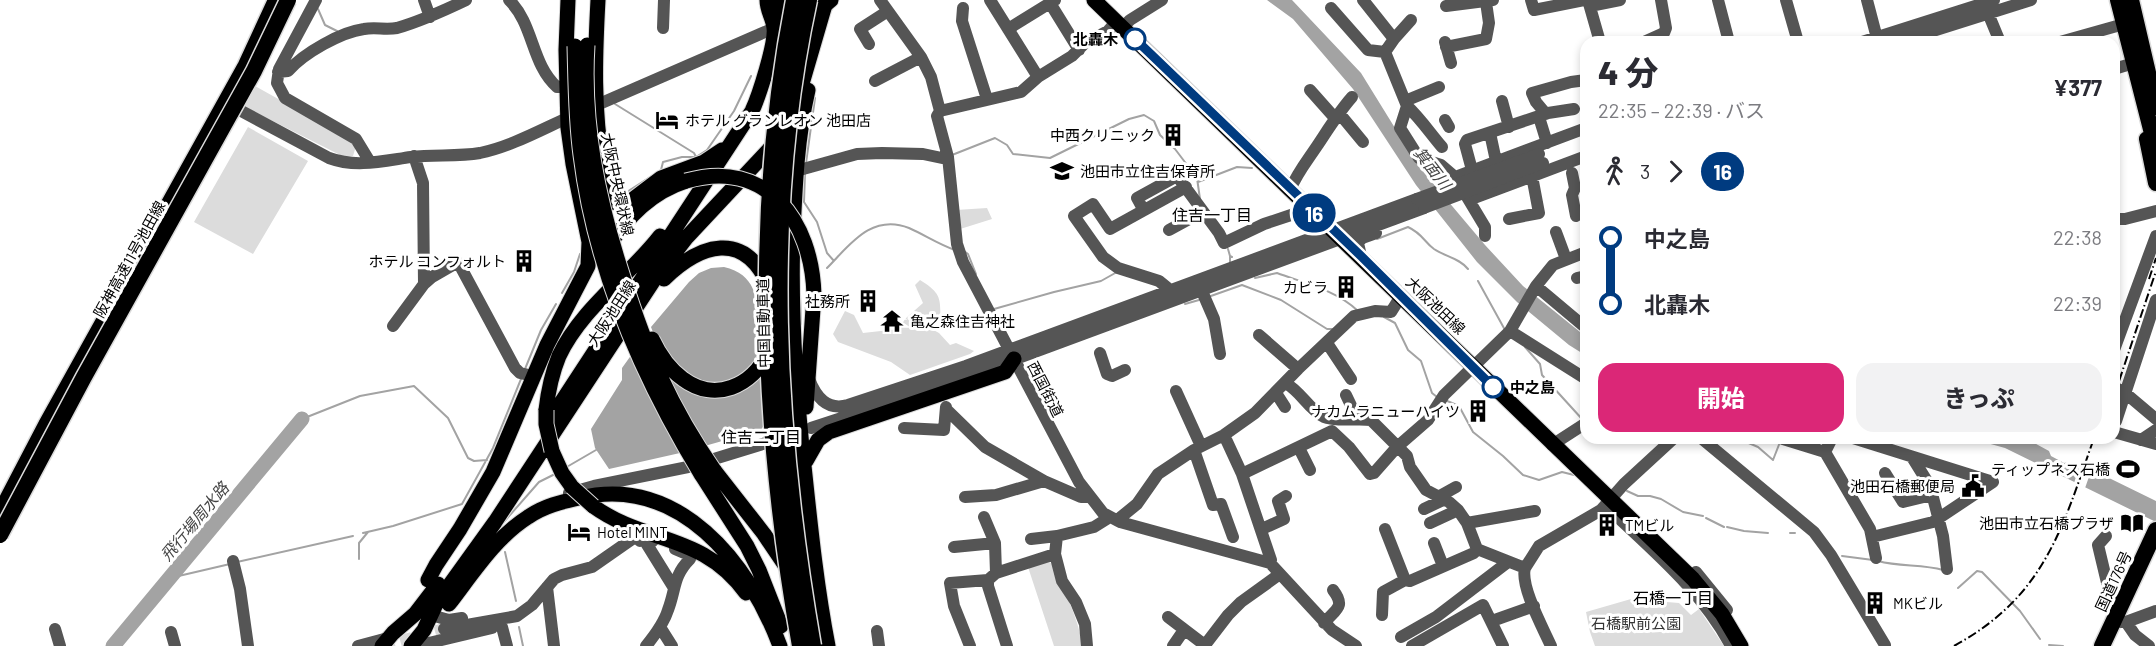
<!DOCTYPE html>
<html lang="ja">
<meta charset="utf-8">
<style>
body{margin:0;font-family:Barlow,"Noto Sans JP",sans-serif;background:#f2f2f3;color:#2b2b33;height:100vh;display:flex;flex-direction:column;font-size:22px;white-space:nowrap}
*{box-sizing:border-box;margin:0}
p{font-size:20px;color:#7c7c81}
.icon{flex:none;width:33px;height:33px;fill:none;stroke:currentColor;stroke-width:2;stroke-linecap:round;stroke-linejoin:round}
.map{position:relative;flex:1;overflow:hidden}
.panel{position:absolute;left:1580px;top:36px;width:540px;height:408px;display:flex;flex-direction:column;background:#fff;border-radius:18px;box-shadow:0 3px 9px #0003}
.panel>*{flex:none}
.badge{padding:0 12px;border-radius:20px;font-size:21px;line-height:39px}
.map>.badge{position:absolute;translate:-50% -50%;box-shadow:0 0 0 3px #fff}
.legs{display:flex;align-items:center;gap:9px;height:66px;padding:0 18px;font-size:20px}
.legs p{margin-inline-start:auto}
.headline{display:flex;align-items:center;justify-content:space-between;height:102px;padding:0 18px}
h1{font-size:33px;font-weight:800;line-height:45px}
.action{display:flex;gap:12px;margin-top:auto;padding:12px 18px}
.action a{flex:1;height:69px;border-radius:18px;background:#db2777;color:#fff;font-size:24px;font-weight:800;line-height:69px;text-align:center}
.action a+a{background:#f2f2f3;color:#2b2b33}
ul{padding:0 18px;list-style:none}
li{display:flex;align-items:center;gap:21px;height:66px;font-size:22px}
li i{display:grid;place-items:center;width:9px;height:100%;margin:0 8px;background:currentColor}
li i::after{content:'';width:15px;height:15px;margin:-8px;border:4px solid;border-radius:50%;background:#fff}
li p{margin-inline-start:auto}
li:first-child i{background:linear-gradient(#0000 50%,currentColor 0)}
li:last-child i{background:linear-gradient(currentColor 50%,#0000 0)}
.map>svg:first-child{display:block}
.green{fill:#dcdcdc}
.water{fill:#a3a3a3}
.pier{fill:#fff}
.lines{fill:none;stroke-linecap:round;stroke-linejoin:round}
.stream{stroke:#a3a3a3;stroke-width:2}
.river{stroke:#a3a3a3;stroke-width:15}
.minor-tunnel{stroke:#d9d9d9;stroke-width:12;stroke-dasharray:12 6;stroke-linecap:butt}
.major-casing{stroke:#dbdbdb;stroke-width:17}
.highway-casing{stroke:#dbdbdb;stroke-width:19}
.minor{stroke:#555;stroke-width:12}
.major{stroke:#000;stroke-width:15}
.highway{stroke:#000;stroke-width:16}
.rail{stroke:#000;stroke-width:2;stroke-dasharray:9 3 1.5 3;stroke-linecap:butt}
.major-bridge-casing{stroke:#dbdbdb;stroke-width:17;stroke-linecap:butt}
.highway-bridge-casing{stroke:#dbdbdb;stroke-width:19;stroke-linecap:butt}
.minor-bridge{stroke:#555;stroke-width:12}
.major-bridge{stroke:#000;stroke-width:15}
.highway-bridge{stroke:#000;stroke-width:16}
.line-1-casing{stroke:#fff;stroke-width:14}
.line-1{stroke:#003b80;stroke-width:9}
.stop-1-dot{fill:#fff;stroke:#003b80;stroke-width:3}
.labels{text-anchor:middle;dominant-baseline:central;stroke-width:6;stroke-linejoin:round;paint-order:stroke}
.stop-label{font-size:15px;font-weight:bold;fill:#000;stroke:#fff;text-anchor:end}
.poi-label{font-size:15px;fill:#000;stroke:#fff;text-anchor:end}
.street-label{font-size:15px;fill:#000;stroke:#fff}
.park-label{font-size:15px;fill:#333;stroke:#fff}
.water-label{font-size:16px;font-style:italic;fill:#444;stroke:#fff}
.neighbourhood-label{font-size:16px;fill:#000;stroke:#fff}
</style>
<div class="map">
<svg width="2156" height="646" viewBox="0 0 2156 646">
<rect width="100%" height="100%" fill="#fff"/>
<path class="green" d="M255 86 341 134 356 146 353 156 344 157 243 106Z
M248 127 308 161 253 254 194 222Z
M987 208 992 219 957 230 956 210Z
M920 280C941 293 941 298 940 322L926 326 939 333 950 345 956 343 974 351 970 354 910 375 891 362 838 342 833 334 845 311 854 315 863 333 899 329 905 319 923 303 915 285Z
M1048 561 1052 564C1065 591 1077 616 1083 646H1054L1028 567Z
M1631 599 1679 603 1691 615 1699 609 1724 646H1595L1590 632 1586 612Z"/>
<path class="water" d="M1267 0H1292L1361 73 1403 141 1431 181 1485 245 1523 286 1585 336V355L1569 345 1517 302 1477 262 1416 185 1353 89 1293 19Z
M724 267C766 277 756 315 758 350L771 356 776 404 761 430 680 453 609 469 595 448 591 429 622 380V368L632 354 654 335 651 327 689 282 699 273 711 268Z
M1969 438H2025L2049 451 2051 456 2064 463 2068 462 2099 478 2107 477 2156 501V522L2005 448Z"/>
<path class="pier" d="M2080 465 2091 471 2084 491 2073 486Z"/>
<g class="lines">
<path class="stream" d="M318 9 325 25 337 31
M615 104 694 153 696 157
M952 155 995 138 1007 145 1013 154 1050 158 1129 119 1144 115 1154 121 1160 135 1175 149 1197 178 1200 199
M806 163 815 98
M805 173 804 202 817 222 827 253 834 261
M1198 182 1237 167 1252 168
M619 197 661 170 663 162 682 157H696L707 150 734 111 751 76
M1311 199C1320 199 1329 207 1332 216
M1377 239 1408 227C1423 234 1424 242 1434 249 1446 257 1459 258 1468 269
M1228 249 1230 256 1232 257
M964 251 968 254 976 274
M1230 256V263
M827 268C849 246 871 213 909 228 925 235 938 244 955 250
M1255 278 1277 273C1304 283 1336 290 1358 311
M1478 281 1505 330
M562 293 574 272 580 254 582 253
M1208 297 1242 285 1281 300 1327 329H1332
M1185 304 1199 300
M994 309 1054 292 1101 281 1117 272
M1384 317 1395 323 1408 350 1421 361 1432 393 1437 397
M799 326 801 324 800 294
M1525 347 1540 364 1542 375 1582 419
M525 369 541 330 556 304
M1445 400 1459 406 1473 432 1503 456 1523 475 1539 480 1562 472 1574 475
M302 419 360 396 414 386 448 418 468 458 474 461 487 460
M1737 438 1758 447 1773 460 1780 442
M565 468 596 450
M1627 491 1638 496H1650L1661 499 1683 512 1703 516
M1706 518 1724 527
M503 523 539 482 555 474
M1727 527 1744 531 1768 533
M363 533 393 526 462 504 493 448 521 379
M1790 533H1795
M505 552 516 601
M1842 556 1873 560
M359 559V543L368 532
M1878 561C1900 567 1922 564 1943 570
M237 562 353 536
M170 578 230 564
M1958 588 1977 571 1982 572 2020 611 2040 639
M519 627 523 646
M2049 645 2063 646"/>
<path class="river" d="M113 646 302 419"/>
<path class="minor-tunnel" d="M383 646 444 629"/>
<g class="major-casing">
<path id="major" d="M598 0C595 55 593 111 603 165 605 177 606 191 611 201L620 205 628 203 661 178 704 162 722 150
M1094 0 1693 579 1722 614 1741 646
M808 90C797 138 795 186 793 234 790 315 796 395 805 475 811 532 817 589 828 646
M797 101 825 5 831 0
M606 250C625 219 651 192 686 181
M664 279C700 244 744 229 769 286
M806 407 814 295
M546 410C548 392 552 373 559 356 581 309 629 276 660 236
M551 418 752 111C759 96 776 43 774 28 773 18 767 11 767 0
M552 451 562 473 572 487
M806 461 818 440 829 432 1005 372 1014 359
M714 470 764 534 789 571
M701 474 747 546 759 570 781 626
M593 506C645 544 703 533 746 593
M428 580 436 565 460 529 493 472 547 345 588 266 589 242 573 164 568 128 566 50 568 0
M449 604C473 573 495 538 528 517 544 506 561 502 579 498 679 474 749 563 780 646
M382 646 393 633 415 614 438 584
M411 646 424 630 436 604 495 522 656 277 687 237 777 141"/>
</g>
<g class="highway-casing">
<path id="highway" d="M2118 0 2156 149
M2131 0 2156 107
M825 5 827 0
M775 28 780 0
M2147 139 2156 183
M0 513 46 425 245 67 276 0
M2102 646 2156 530"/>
</g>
<path class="minor" d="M316 0 279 69 277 83 285 98 356 139 370 162
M424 0 430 17
M509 0C534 24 531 64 557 87H566
M880 0 921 57 931 77 940 111 937 116 948 157 957 244 963 262 1079 482 1103 513 1120 522 1270 563 1332 630 1356 646
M990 0 1038 77
M1363 0 1394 39 1385 52 1407 106 1400 128 1419 158 1441 165 1455 177 1485 227V236
M1531 0 1534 10 1584 0
M1588 0 1600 42
M1718 0 1729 42
M1786 0 1798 42
M1867 0 1878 42
M1050 3 1079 50
M1446 6 1493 0
M1590 6 1620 0
M963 8 962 21 987 99
M1331 8 1368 50 1385 52
M1988 13 2000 42
M663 28 664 0
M1122 28 1130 20 1162 0
M1008 29 1055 0
M1394 39 1411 20
M1445 42 1451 63
M1644 42 1664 33 1666 28 1661 0
M1862 42 1994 0
M1898 42 2031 0
M2060 42 2124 24
M869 44 860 29 888 11
M1446 47 1486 39 1489 23 1486 2
M2114 69 2134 63
M278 72 288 71C304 53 341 32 364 29 375 27 386 30 397 28 421 21 443 11 466 0
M875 81 921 57
M1310 90 1334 117
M1405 101 1439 87
M1502 101 1509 127
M1407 106C1420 118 1430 133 1442 147
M229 108 230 105 329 158C356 168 383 161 411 157 434 154 457 157 480 153 513 146 544 128 574 115
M590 108 781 25
M940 111 1021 92 1038 77 1072 56 1085 43 1108 31 1116 22
M1339 113 1363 142
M1546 114 1536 102 1532 93 1571 82 1586 80
M1539 117 1547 143
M1445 120 1449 127
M1490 133 1496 161
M414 156 423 183 424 284 432 277 458 262 515 368 520 373 533 376
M1472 170 1465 144 1467 140 1548 113 1574 109
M796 171 857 154 882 153 923 154 942 158 948 157
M1572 173 1575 188 1572 195 1576 216
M1455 177 1586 128
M1290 190C1297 173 1307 161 1317 146 1329 128 1338 113 1352 97
M1469 200 1586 156
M1143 209 1137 198 1177 176 1219 233 1224 243 1264 224 1294 214 1303 202
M1509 219 1539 213 1532 176
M2114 219H2125L2156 211
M1169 230 1202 212
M1556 232 1566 259
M1361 256 1358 243 1362 238 1376 233
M1577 278 1586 276
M1536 286 1586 328
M1201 289 1214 319 1220 354
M1170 290 1159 281 1118 268 1103 257 1074 216 1093 204 1110 229 1186 187
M393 326 424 284
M1510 331 1586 379
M1259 335 1298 369
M1327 343 1351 379
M2114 350 2156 236
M1100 353 1107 374 1112 376 1125 370
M809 379C816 397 827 411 848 405L966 366 1417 199
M1285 383C1301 391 1308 409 1324 417 1335 422 1358 418 1371 420L1407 456 1410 467 1426 490 1449 502 1458 510 1467 523 1477 549 1525 568
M2114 387 2124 392 2156 419
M1176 391 1201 446
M1276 393 1285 407
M1346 395 1357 418
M947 410 985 447 1044 481 996 495 965 497
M2116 421 2156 300
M811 428 964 378 1424 208
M904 428 944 430 946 407
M2114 432 2156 444
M1224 435 1242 474 1271 560 1270 563
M1701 438 1814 532 1831 555 1885 645
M1832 438 1825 452 1870 529 1876 558
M1853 438 1993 482
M1783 439 1825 452
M2141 440 2156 430
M1552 445 1586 423
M1299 448 1310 470
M1194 450 1213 505 1221 504 1233 537
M1912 457 1930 486 1943 536 1947 569
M1885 473 1903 502 1932 495
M1242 474 1332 431 1349 447 1370 474 1374 473 1397 447 1428 420 1444 395 1510 331 1536 286 1553 265 1586 252
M1044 481 1081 497H1089
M569 493 594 486 688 467 779 439
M1438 497 1456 487
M1610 499 1609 509C1653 551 1702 591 1731 646
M1424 509 1443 500
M984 517 995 543 996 573
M1120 522 1121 517 1137 504 1158 474 1194 450 1224 435 1255 413 1298 369 1354 316 1375 311 1391 312 1401 296
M1430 523 1458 510
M1467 523 1535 511
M1262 529 1284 519 1278 501 1286 496
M1385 529 1405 580
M2106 536 2098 545 2109 591 2116 602
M1872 537 1933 522 1993 482
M1031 539 1057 536
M640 541 643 538 674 588
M1434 543 1443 566
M954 547 995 543
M233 561 240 589 248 646
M1696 572 1727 610
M988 580V586L1007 646
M547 587 554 646
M1382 615 1383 592 1405 580 1410 581 1474 553 1477 549
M438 617 449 620 462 618
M1168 617 1206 646
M1492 621 1534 606
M2121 622H2126L2135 635 2149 646
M2126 622 2156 611
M1324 623C1336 609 1346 607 1333 590
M502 627 507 646
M660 627 672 646
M55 629 60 646
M444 629 517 616 532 605 554 579 562 575 592 567 635 537 653 541
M877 631 879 646
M171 632 175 646
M1401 637 1436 617 1508 562
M1205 645 1228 615 1241 602 1280 574
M358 646 388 638
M416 646 492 628
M646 646C655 635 664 623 668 610 676 589 673 576 690 559L689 555 675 549
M970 646 954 606 950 583 988 580 996 573 1055 554
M1087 646 1085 624 1076 602 1062 581 1055 554 1057 536 1094 527 1110 517
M1173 646 1184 630
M1412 646 1483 605 1503 646
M1551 646C1543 628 1520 586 1525 568L1539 546 1601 510 1624 484 1674 438"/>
<use href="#major" class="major"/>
<use href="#highway" class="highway"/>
<path class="rail" d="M2149 279 2156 258
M2114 396 2156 271
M1954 646C2045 596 2062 529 2094 438"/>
<g class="major-bridge-casing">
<path id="major-bridge" d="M587 45C582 126 598 200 623 277 646 350 670 407 714 470
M575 46C576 83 576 119 581 155 595 269 642 377 701 474
M686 181C767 158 812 221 814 295
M652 339C659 354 669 369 683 379 715 403 752 386 768 353
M546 410V424L552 451
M572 487 593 506"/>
</g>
<g class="highway-bridge-casing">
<path id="highway-bridge" d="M794 0C752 213 762 432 800 646
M809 0C763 212 776 433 813 646
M0 535 84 377 254 71 288 0"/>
</g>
<path class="minor-bridge" d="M1417 199 1539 154
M1424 208 1543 163"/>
<use href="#major-bridge" class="major-bridge"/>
<use href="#highway-bridge" class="highway-bridge"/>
</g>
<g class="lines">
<g class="line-1-casing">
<path id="line-1" d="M1135 39 1361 256 1493 387"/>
</g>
<use href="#line-1" class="line-1"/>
</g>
<defs>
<g id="hotel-bare" transform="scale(1.8)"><path d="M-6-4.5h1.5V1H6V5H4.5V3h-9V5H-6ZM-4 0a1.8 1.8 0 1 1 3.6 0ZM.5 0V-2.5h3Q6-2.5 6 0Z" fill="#000" stroke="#fff" stroke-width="2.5" paint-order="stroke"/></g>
<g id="building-bare" transform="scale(1.8)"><path d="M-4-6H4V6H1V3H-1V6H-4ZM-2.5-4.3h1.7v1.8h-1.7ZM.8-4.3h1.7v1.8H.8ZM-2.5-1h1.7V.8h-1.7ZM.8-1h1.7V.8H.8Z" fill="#000" stroke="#fff" stroke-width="2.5" paint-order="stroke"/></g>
<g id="school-bare" transform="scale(1.8)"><path d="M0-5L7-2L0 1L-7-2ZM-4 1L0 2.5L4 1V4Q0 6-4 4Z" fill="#000" stroke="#fff" stroke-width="2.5" paint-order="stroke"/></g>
<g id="temple-bare" transform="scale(1.8)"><path d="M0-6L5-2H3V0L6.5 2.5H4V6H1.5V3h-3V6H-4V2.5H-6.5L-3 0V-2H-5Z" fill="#000" stroke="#fff" stroke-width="2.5" paint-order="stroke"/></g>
<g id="stadium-bare" transform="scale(1.8)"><path d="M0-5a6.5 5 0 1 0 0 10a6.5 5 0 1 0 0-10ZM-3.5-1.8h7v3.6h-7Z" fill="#000" stroke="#fff" stroke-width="2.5" paint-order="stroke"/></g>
<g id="civic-bare" transform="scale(1.8)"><path d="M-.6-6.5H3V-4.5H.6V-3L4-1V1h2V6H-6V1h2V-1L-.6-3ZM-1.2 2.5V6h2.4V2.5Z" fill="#000" stroke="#fff" stroke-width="2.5" paint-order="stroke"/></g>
<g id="library-bare" transform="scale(1.8)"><path d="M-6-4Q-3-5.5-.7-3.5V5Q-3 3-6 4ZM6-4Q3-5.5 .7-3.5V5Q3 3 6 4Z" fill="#000" stroke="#fff" stroke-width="2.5" paint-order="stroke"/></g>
</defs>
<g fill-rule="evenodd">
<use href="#hotel-bare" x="667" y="120"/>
<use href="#building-bare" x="1173" y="135"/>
<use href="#school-bare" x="1062" y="171"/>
<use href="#building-bare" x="524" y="261"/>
<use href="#building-bare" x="1346" y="287"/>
<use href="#building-bare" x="868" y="301"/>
<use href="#temple-bare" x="892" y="321"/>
<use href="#building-bare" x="1478" y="411"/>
<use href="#stadium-bare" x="2128" y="469"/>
<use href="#civic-bare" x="1973" y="486"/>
<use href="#library-bare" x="2132" y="523"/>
<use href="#building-bare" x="1607" y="525"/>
<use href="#hotel-bare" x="579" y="532"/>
<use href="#building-bare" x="1875" y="603"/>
</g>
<g class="stop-1-dot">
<circle cx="1135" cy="39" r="10"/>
<circle cx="1493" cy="387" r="10"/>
</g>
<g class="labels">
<g class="stop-label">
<text x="1118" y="39">北轟木</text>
<text x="1510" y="387" text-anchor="start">中之島</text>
</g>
<g class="poi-label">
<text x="685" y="120" text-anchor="start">ホテル グランレオン 池田店</text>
<text x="1155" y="135">中西クリニック</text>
<text x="1080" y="171" text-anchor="start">池田市立住吉保育所</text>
<text x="506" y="261">ホテル コンフォルト</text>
<text x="1328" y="287">カビラ</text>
<text x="850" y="301">社務所</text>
<text x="910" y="321" text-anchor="start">亀之森住吉神社</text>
<text x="1460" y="411">ナカムラニューハイツ</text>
<text x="2110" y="469">ティップネス石橋</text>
<text x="1955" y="486">池田石橋郵便局</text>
<text x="2114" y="523">池田市立石橋プラザ</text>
<text x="1625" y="525" text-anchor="start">TMビル</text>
<text x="597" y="532" text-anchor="start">Hotel MINT</text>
<text x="1893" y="603" text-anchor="start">MKビル</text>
</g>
<g class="street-label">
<text transform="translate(618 184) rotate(78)">大阪中央環状線</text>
<text transform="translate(129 259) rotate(-61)">阪神高速11号池田線</text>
<text transform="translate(1436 305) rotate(44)">大阪池田線</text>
<text transform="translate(611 313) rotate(-57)">大阪池田線</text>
<text transform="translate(763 323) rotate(-91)">中国自動車道</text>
<text transform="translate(1046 389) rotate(63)">西国街道</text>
<text transform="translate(2113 581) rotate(-65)">国道176号</text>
</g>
<g class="park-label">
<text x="1636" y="623">石橋駅前公園</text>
</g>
<g class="water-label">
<text transform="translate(1433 168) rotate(52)">箕面川</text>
<text transform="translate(194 521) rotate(-50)">飛行場周水路</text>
</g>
<g class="neighbourhood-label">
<text x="1212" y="214">住吉一丁目</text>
<text x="761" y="436">住吉二丁目</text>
<text x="1673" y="597">石橋一丁目</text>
</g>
</g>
</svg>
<b class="badge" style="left:1314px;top:213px;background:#003b80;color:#fff">16</b>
<section class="panel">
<div class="headline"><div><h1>4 分</h1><p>22:35 – 22:39 · バス</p></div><b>¥377</b></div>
<div class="legs"><svg class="icon" aria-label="walk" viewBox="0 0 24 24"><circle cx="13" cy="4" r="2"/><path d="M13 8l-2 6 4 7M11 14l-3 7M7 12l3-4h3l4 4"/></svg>3<svg class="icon" aria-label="forward" viewBox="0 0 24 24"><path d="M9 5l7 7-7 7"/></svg><b class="badge" style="background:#003b80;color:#fff">16</b></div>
<ul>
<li><i style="color:#003b80"></i><b>中之島</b><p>22:38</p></li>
<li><i style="color:#003b80"></i><b>北轟木</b><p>22:39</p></li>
</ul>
<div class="action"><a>開始</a><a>きっぷ</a></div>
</section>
</div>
